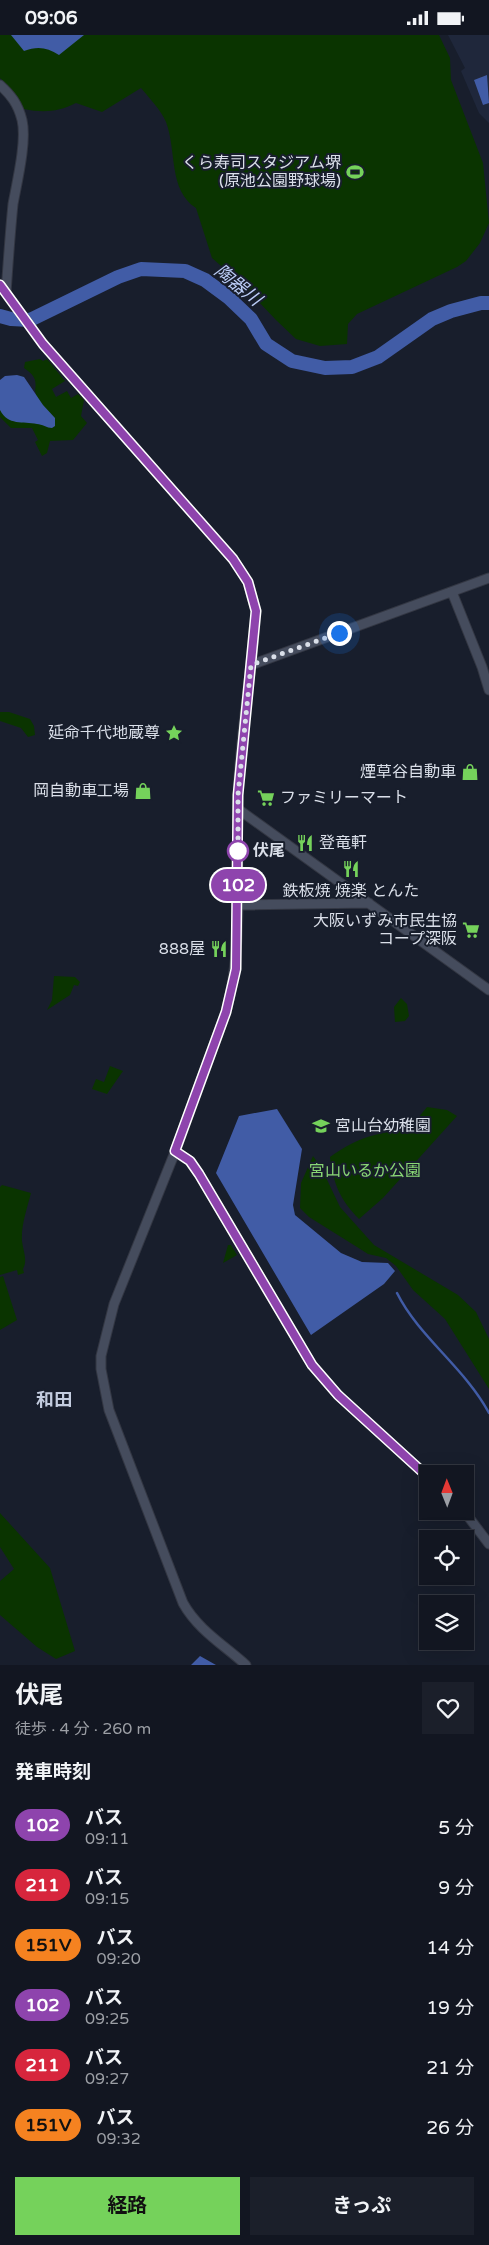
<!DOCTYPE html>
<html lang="ja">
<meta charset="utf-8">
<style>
body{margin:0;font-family:"Varela Round","Noto Sans JP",sans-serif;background:#1b1f2a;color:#f1f3f6;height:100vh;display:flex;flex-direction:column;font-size:19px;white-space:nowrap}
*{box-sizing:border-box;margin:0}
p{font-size:16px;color:#9c9fa5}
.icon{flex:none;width:28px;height:28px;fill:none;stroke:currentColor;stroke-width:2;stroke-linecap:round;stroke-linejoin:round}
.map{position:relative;height:1630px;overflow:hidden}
.drawer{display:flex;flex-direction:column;background:#121621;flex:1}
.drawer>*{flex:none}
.badge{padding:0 10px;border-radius:16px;font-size:18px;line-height:32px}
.needle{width:32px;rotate:359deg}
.tools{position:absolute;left:419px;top:1430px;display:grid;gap:10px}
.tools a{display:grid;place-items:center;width:55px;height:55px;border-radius:0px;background:#121621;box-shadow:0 5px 20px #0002,0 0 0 1px #31353f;font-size:25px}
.you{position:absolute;width:25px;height:25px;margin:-12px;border:4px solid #fff;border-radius:50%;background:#1a73e8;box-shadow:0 0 0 8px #1a73e833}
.map>.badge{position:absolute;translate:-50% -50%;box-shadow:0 0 0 2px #fff}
h2{padding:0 15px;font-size:19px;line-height:45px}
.round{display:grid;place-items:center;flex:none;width:52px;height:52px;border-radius:0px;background:#1b1f2a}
.headline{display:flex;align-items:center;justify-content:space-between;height:85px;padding:0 15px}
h1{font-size:24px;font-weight:700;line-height:38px}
.button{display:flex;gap:10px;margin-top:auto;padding:10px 15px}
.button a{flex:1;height:58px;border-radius:0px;background:#75d25b;color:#111;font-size:20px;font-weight:700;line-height:58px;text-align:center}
.button a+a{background:#1b1f2a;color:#f1f3f6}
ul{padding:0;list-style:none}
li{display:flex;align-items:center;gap:15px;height:60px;padding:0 15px}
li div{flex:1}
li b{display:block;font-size:19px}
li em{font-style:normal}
li .badge{min-width:55px;font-weight:700;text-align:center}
.status{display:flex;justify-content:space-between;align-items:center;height:35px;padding:0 25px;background:#121621;direction:ltr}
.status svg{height:14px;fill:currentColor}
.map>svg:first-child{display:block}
.built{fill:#1f273b}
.green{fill:#0a3400}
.water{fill:#415ca6}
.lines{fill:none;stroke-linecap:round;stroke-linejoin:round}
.stream{stroke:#415ca6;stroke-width:2.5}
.river{stroke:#415ca6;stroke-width:14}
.minor-casing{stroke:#333743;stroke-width:11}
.minor{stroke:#454c5d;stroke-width:9}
.line-casing{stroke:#fff;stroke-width:11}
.line{stroke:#8e44ad;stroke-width:8}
.walk{stroke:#dadfe9;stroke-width:5;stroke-dasharray:0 9}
.stop-dot{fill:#fff;stroke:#8e44ad;stroke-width:2.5}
.labels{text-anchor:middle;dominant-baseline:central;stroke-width:4;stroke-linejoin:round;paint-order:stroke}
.poi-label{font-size:16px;fill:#dadfe9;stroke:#181e2c;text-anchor:end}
.stop-label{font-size:16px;font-weight:bold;fill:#dadfe9;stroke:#181e2c;text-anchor:start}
.park-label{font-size:16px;fill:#89d675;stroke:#181e2c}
.water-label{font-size:18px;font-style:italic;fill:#bbcdf6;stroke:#181e2c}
.neighbourhood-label{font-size:18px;font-weight:bold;fill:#c3ccdf;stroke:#181e2c}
</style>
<div class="status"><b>09:06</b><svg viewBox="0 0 49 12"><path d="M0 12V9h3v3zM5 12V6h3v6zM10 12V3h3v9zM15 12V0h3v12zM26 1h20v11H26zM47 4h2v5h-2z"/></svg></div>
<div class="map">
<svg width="489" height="1630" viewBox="0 0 489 1630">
<rect width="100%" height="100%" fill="#181e2c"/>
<path class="built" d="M448 0H489V88L479 78 461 36 465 33Z"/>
<path class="green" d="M0 0H439L450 23 451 45 483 128 489 188 480 208 466 226 457 232 357 279 348 289 347 309 320 311 296 304 276 285 244 251 212 223 196 173C168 155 177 116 166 87 161 75 149 63 141 53L102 77 76 68C58 77 43 78 24 74L16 60 0 43Z
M40 324 43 326 47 324 65 346 52 354 56 362 67 356 71 363 78 359 84 365 81 381 87 388 73 405 50 406 47 418 42 421 35 407 38 405 32 393H11L0 382V364L34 365 36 359 35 356C37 344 34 340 24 333L25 327Z
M0 677H9L30 684 34 691 35 700 28 702 21 693 0 686Z
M54 941 75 942 80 947 78 951 74 950 70 960 47 975 52 965Z
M401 963 407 969 409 981 405 986 395 987 394 972Z
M110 1031 123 1036 107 1059 92 1054 96 1044 104 1047Z
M427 1072 447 1075 457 1081 383 1163 359 1184C339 1163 334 1150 330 1122 360 1101 374 1099 409 1094Z
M313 1121 321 1132 340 1172 374 1210 458 1260 476 1277 489 1304V1354L445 1284 413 1255 396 1231 386 1223 368 1219 357 1212 309 1182 300 1173 301 1148Z
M2 1150 31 1158C27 1174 21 1190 22 1206 23 1216 28 1225 23 1234L24 1238 18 1240 17 1235 0 1240V1152Z
M228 1210H231L237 1220 223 1228Z
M3 1241 17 1285 0 1295V1242Z
M0 1478 50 1533 75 1616 56 1624 37 1612 0 1580V1546L14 1534 0 1512Z"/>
<path class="water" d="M11 0H84L59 20C47 12 37 11 24 16Z
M487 40 489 68 483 70 474 45Z
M17 340 24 342 43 370 55 383V391L52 393C47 393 42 389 37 389 23 386 8 391 0 375V345L5 341Z
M277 1074 302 1114 293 1170 295 1180 341 1218 362 1227 388 1228 395 1236 384 1249 311 1300 216 1138 239 1081Z
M200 1621 216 1630H191Z"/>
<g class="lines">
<path class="stream" d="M397 1258C419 1302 465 1333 489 1378"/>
<path class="river" d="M0 281 11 284 30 285 118 242 141 234 185 236 205 245 228 262 251 284 266 309 292 326 325 333 352 332 378 322 432 284 451 276 481 268H489"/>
<g class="minor-casing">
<path id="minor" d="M0 50C11 60 18 69 22 85 27 106 17 147 13 169 10 199 8 229 6 258
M0 250 43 309 233 524 248 547 256 576C252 638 240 700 238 761 235 834 245 907 226 977L175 1117 114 1269 101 1321V1334L109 1375 183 1568C198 1595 224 1610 246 1630
M452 557 482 632 489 655
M251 630 489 543
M238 774 489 955
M238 870 369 868
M175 1117 190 1126 199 1139 312 1330 338 1360 428 1442
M464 1476 489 1509"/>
</g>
<use href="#minor" class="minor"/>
</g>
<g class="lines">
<g class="line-casing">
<path id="line" d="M0 250 43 309 233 524 248 547 256 576 238 760 236 934 226 977 175 1116 190 1126 199 1139 312 1330 338 1360 428 1442"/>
</g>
<use href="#line" class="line"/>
<path class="walk" d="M238 816V823V760L251 630 339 598"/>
</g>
<defs>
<g id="stadium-bare" transform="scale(1.35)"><path d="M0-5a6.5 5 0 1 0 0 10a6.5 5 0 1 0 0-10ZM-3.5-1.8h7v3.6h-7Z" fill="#75d25b" stroke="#181e2c" stroke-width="2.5" paint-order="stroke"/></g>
<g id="sight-bare" transform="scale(1.35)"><path d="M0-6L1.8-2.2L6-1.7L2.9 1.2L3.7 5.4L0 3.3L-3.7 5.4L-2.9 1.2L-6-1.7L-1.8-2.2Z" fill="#75d25b" stroke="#181e2c" stroke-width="2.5" paint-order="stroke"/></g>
<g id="shop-bare" transform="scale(1.35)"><path d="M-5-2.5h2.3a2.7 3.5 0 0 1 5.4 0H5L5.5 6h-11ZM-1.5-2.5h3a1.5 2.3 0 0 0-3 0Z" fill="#75d25b" stroke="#181e2c" stroke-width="2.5" paint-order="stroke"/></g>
<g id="supermarket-bare" transform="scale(1.35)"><path d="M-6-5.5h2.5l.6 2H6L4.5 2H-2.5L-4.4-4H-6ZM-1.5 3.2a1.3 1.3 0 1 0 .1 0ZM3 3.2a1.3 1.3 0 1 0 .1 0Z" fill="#75d25b" stroke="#181e2c" stroke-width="2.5" paint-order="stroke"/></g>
<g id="restaurant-bare" transform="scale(1.35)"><path d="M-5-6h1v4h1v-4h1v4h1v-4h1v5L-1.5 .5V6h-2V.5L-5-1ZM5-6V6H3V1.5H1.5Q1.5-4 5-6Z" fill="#75d25b" stroke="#181e2c" stroke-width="2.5" paint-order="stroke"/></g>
<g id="school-bare" transform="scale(1.35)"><path d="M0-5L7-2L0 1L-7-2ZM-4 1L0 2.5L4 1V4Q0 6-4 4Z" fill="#75d25b" stroke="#181e2c" stroke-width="2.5" paint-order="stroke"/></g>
</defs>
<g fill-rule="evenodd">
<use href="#stadium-bare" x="355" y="137"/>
<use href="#sight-bare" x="174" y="698"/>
<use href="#shop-bare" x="470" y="737"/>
<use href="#shop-bare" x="143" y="756"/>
<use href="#supermarket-bare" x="266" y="763"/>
<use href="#restaurant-bare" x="305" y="808"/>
<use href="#restaurant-bare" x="351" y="834"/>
<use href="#supermarket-bare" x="471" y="895"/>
<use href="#restaurant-bare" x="219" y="914"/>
<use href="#school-bare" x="321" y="1091"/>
</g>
<circle class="stop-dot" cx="238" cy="816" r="10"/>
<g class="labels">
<g class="poi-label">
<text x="341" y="128">くら寿司スタジアム堺<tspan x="341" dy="18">(原池公園野球場)</tspan></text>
<text x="160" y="698">延命千代地蔵尊</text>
<text x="456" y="737">煙草谷自動車</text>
<text x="129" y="756">岡自動車工場</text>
<text x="280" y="763" text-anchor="start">ファミリーマート</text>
<text x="319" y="808" text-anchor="start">登竜軒</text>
<text x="351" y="856" text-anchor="middle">鉄板焼 焼楽 とんた</text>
<text x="457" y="886">大阪いずみ市民生協<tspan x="457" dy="18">コープ深阪</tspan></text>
<text x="205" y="914">888屋</text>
<text x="335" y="1091" text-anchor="start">宮山台幼稚園</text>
</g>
<g class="stop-label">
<text x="253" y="816">伏尾</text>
</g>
<g class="park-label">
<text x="365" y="1136">宮山いるか公園</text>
</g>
<g class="water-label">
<text transform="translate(238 250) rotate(39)">陶器川</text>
</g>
<g class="neighbourhood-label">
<text x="54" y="1365">和田</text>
</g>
</g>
</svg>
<div class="tools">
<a><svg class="needle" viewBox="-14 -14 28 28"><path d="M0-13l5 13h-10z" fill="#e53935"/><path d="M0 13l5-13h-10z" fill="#9c9fa5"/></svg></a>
<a><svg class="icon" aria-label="locate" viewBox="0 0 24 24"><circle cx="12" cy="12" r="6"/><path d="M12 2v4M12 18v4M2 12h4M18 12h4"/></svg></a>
<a><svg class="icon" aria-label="layers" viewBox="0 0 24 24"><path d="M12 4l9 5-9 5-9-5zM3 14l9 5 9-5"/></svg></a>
</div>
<div class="you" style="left:339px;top:598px"></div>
<b class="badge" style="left:238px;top:850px;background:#8e44ad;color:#fff">102</b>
</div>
<section class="drawer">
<div class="headline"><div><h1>伏尾</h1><p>徒歩 · 4 分 · 260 m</p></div><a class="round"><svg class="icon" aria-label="heart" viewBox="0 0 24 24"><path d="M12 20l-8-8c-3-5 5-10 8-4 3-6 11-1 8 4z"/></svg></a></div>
<h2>発車時刻</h2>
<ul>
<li><span class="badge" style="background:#8e44ad;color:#fff">102</span><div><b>バス</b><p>09:11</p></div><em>5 分</em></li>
<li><span class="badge" style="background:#d7263d;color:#fff">211</span><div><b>バス</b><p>09:15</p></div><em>9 分</em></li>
<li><span class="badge" style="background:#f58220;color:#111">151V</span><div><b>バス</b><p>09:20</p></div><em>14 分</em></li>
<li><span class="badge" style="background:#8e44ad;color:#fff">102</span><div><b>バス</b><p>09:25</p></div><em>19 分</em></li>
<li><span class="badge" style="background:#d7263d;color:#fff">211</span><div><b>バス</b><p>09:27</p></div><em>21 分</em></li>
<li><span class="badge" style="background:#f58220;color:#111">151V</span><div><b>バス</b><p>09:32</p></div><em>26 分</em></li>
</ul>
<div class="button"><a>経路</a><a>きっぷ</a></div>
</section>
